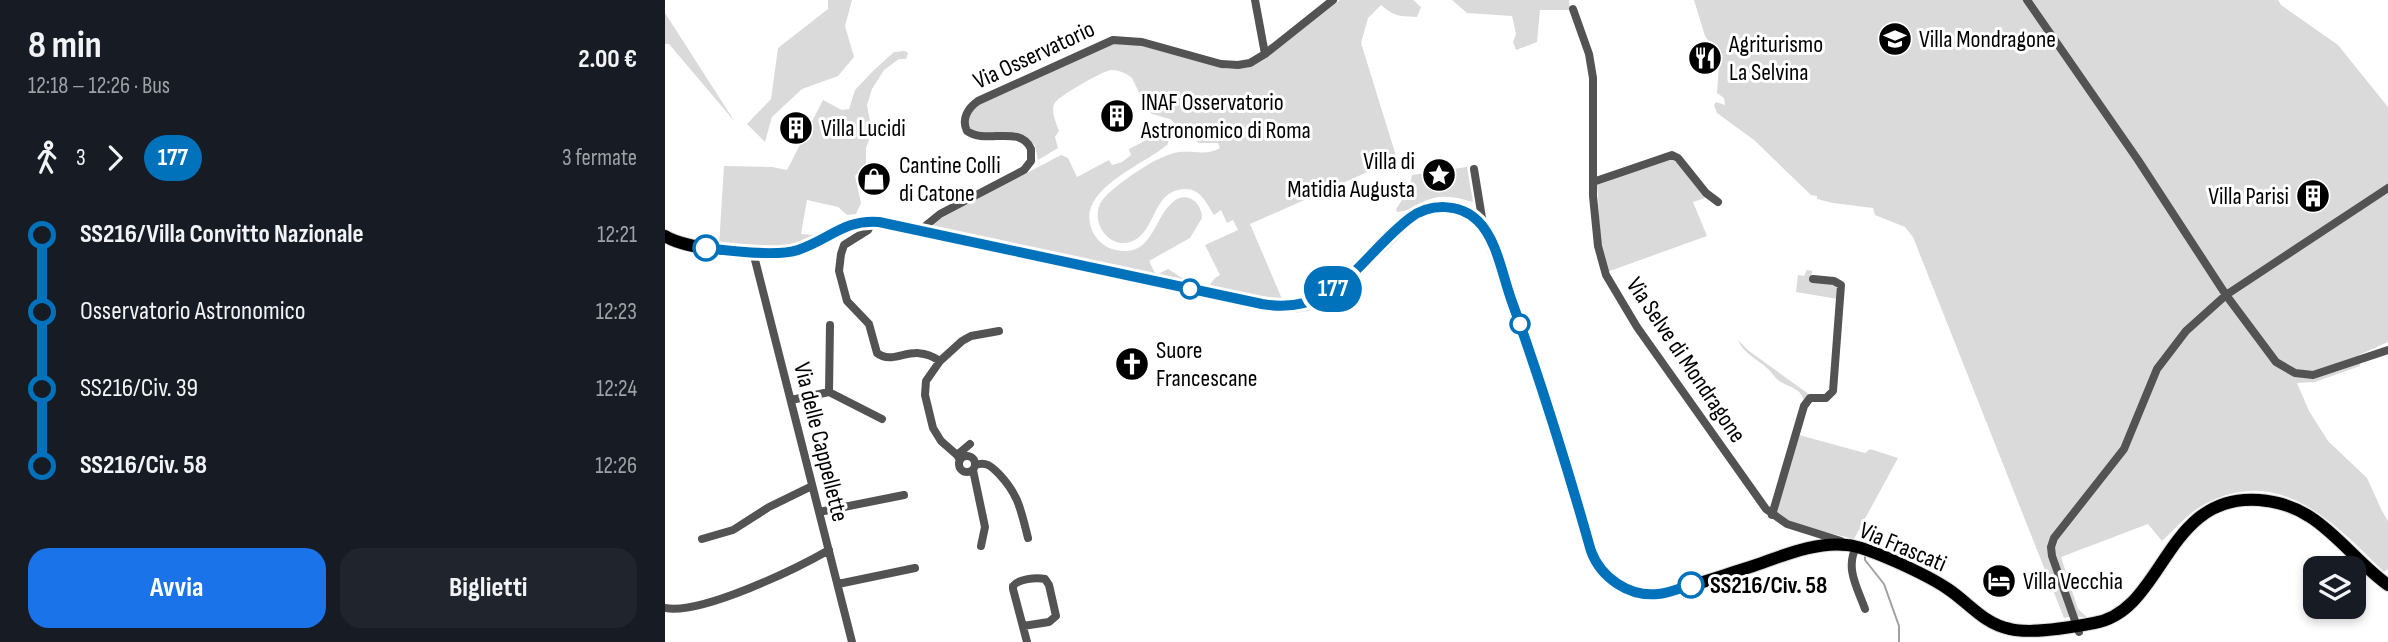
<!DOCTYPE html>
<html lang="it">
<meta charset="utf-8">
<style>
body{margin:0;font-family:"Sofia Sans Condensed",sans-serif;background:#20242c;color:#f1f3f6;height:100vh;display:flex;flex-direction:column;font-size:26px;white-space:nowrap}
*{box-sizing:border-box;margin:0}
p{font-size:23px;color:#9ea1a6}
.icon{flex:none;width:38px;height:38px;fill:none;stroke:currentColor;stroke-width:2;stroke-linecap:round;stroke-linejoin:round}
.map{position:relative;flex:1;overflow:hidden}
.panel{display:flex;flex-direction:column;background:#171b24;width:665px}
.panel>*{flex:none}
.badge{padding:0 14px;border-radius:23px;font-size:24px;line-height:46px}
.controls{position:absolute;left:1638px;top:556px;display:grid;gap:14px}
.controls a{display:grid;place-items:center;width:63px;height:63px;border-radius:14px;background:#171b24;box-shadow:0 4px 10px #0003;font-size:35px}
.map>.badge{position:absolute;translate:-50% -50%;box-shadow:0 0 0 4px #fff}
.legs{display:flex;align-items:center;gap:10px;height:77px;padding:0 28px;font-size:23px}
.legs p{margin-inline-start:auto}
.overview{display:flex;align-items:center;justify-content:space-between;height:119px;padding:0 28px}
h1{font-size:38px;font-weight:700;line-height:52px}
.cta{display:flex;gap:14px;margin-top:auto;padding:14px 28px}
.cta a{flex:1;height:80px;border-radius:21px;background:#1a73e8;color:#fff;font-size:28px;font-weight:700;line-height:80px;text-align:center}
.cta a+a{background:#20242c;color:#f1f3f6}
ul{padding:0 28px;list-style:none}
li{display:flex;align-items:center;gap:24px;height:77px;font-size:26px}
li i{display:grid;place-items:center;width:10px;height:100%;margin:0 9px;background:currentColor}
li i::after{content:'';width:18px;height:18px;margin:-9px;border:5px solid;border-radius:50%;background:#171b24}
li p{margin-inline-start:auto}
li:first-child i{background:linear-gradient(#0000 50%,currentColor 0)}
li:last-child i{background:linear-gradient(currentColor 50%,#0000 0)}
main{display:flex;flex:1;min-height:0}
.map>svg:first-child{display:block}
.green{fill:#dadada}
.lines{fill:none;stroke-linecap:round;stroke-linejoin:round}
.stream{stroke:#a1a1a1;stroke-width:2}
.primary-casing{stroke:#dbdbdb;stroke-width:14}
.minor{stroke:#535353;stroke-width:8}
.primary{stroke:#000;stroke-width:12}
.line-1-casing{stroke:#fff;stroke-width:16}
.line-1{stroke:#0072bc;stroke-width:10}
.stop-1-dot{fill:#fff;stroke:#0072bc;stroke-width:3.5}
.labels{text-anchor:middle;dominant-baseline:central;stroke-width:6;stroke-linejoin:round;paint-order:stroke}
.poi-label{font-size:24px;fill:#000;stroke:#fff;text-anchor:start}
.street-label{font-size:24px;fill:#000;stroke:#fff}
.stop-label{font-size:24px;font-weight:bold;fill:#000;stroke:#fff;text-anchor:start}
</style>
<main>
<section class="panel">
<div class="overview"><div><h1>8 min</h1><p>12:18 – 12:26 · Bus</p></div><b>2.00 €</b></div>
<div class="legs"><svg class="icon" aria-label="walk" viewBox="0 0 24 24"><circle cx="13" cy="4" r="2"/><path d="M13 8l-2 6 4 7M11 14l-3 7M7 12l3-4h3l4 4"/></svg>3<svg class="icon" aria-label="forward" viewBox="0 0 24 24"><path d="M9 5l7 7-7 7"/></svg><b class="badge" style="background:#0072bc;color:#fff">177</b><p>3 fermate</p></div>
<ul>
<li><i style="color:#0072bc"></i><b>SS216/Villa Convitto Nazionale</b><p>12:21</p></li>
<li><i style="color:#0072bc"></i><span>Osservatorio Astronomico</span><p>12:23</p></li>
<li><i style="color:#0072bc"></i><span>SS216/Civ. 39</span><p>12:24</p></li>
<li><i style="color:#0072bc"></i><b>SS216/Civ. 58</b><p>12:26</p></li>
</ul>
<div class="cta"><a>Avvia</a><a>Biglietti</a></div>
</section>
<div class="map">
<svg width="1723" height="642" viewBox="0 0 1723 642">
<rect width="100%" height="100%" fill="#fff"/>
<path class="green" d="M163 0H187L180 26 189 57 173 76 137 89 107 117 100 142 82 124 106 99 113 48 163 9Z
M675 0H748L756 7 752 17C734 16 730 17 716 5L703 18 696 43 732 159 585 224 620 306 543 287 550 278 555 275 540 245 573 230 568 220 562 223 556 210 549 215C540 201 534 185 513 190 490 195 490 225 473 238 447 257 418 218 441 196 455 182 489 158 509 153 525 149 541 157 555 148L553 143H534L505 119 487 114 480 105 467 78C461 73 454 70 446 70 438 71 393 96 389 104 386 112 391 123 394 131L390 137 393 148 373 160 370 146 359 135 316 136 302 128V120L309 107 448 44H473L562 69 582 68 597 61Z
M787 0H904L905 10H875L872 42 851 50 848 42 851 34 847 16 802 13Z
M1029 0H1613L1616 5 1673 45 1723 107V342L1694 355 1695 366 1650 382 1632 383 1644 411 1663 441 1702 478 1717 511 1723 521V569L1719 572C1670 524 1617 465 1542 503 1525 511 1510 529 1497 541L1483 524 1396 557 1413 609 1423 618 1408 616 1399 618 1248 237 1240 227 1210 215 1208 208 1168 203 1152 199V196L1146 195 1089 140 1052 113 1049 105 1051 102 1060 105 1059 98 1052 93 1054 65 1050 49 1040 36Z
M0 13 70 122 4 44H0Z
M240 51 243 53 241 59H234L219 70 207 89 202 105 207 132 201 148V164L190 176 196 203 191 214 182 215 173 207 142 200 136 234 150 235 128 246 113 249 54 246 59 166 107 167 122 170 158 100 177 110 184 109 190 90 208 71 229 52Z
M497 132 504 135 503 144C480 165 410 189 427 230 431 240 440 248 451 250 488 258 488 218 508 202 522 190 537 203 537 218L525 238 484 261 491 275 503 269 525 283 266 229 269 222 396 155 403 158 412 177 444 160 447 165 457 162 466 155 464 149Z
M1008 157 1040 198 1028 202 1042 236 942 272C933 243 935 213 932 185Z
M802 167 808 202C791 197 774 193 758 202 748 207 743 211 732 212L731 209 744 190 747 175Z
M1142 270 1147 271 1145 281 1171 284 1173 299 1131 292 1133 275 1139 276Z
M1073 340 1084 351 1145 395 1139 400C1134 386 1123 388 1113 380 1110 378 1108 374 1105 371 1095 360 1079 355 1073 340Z
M1134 435 1200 453 1205 449 1233 458 1189 539 1135 526 1113 516 1111 510Z"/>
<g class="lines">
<path class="stream" d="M1200 556V560L1219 584 1234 626V642"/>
<g class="primary-casing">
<path id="primary" d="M0 236C21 250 109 259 134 250 164 240 179 219 214 222L597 304 629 306 642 304 658 296 706 256 744 219 757 211 773 207 785 208 799 211 810 218 818 227 827 244 871 368 930 561C945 585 971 597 999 593 1028 586 1056 576 1085 567 1115 557 1150 541 1182 545 1204 547 1264 576 1283 589 1304 603 1319 624 1345 629 1365 634 1408 627 1429 623 1500 611 1499 493 1594 500 1655 504 1678 552 1723 585"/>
</g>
<path class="minor" d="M590 0 600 54
M1362 0 1473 160 1561 295 1611 362 1630 373 1648 375 1723 350
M908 9 924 54 928 78V196L933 246 941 275 972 327 1101 509 1122 524 1176 541
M809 169 818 224
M928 182 1007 155 1013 158 1041 193 1053 202
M208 221 203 230 179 245 176 254 174 271 182 301 204 324 212 353C230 367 246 341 275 361
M254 231 275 214 359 170 366 161V149C355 124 321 145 302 131 296 119 303 108 313 101L448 40 477 42 556 64 573 65 585 63 600 54 668 0
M88 252 187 642
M164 392 165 325
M126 400 164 392 217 419
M292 455 305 444
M294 464a8 8 0 1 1 16 0a8 8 0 1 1-16 0Z
M295 460 292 455 276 441 268 428 260 395 261 381 275 361 297 341 306 336 334 331
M310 465C321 461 326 466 334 474 354 495 356 511 363 538
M308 470 320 527 316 546
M154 512 239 495
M1107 515 1139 406 1145 398H1161L1168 391 1176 285 1169 281 1148 279
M37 539 68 530 104 507 147 486
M1188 545 1192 546C1179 567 1193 589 1200 609
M173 584 250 568
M0 608C36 615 131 569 164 550
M358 626 384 622 391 616 384 585 380 579C371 577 353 579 348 586V589L362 642
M1414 632 1387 556 1386 547 1389 538 1459 449 1492 369 1521 331 1561 295 1723 188"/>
<use href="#primary" class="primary"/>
</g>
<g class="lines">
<g class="line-1-casing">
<path id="line-1" d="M41 248C64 251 112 257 133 250 164 240 179 219 214 222L597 304C672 317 695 256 745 218 765 203 795 203 813 221 832 240 837 274 846 299 876 382 902 466 926 551 936 578 964 597 993 594 1004 593 1015 588 1026 585"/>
</g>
<use href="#line-1" class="line-1"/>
</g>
<defs>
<g id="university-disc" transform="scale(1.75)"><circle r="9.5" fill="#000" stroke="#fff"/><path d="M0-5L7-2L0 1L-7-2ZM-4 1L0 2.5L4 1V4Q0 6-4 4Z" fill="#fff"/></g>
<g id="restaurant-disc" transform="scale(1.75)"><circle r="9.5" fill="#000" stroke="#fff"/><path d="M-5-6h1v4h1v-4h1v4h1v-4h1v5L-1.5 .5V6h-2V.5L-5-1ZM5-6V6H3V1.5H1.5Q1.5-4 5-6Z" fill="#fff"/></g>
<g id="building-disc" transform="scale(1.75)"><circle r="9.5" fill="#000" stroke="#fff"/><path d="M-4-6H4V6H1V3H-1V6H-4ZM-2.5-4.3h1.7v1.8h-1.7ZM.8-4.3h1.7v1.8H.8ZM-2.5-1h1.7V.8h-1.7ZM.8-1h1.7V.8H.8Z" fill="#fff"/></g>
<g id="sight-disc" transform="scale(1.75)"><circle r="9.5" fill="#000" stroke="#fff"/><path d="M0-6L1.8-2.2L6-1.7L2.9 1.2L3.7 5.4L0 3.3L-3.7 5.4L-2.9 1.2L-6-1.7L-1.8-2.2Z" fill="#fff"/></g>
<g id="shop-disc" transform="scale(1.75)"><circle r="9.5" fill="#000" stroke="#fff"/><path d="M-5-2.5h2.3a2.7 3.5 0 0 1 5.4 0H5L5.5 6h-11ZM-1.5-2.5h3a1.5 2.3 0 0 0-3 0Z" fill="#fff"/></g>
<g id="church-disc" transform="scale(1.75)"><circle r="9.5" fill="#000" stroke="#fff"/><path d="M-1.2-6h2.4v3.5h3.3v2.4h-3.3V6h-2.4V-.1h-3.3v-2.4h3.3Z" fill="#fff"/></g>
<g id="hotel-disc" transform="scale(1.75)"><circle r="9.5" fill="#000" stroke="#fff"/><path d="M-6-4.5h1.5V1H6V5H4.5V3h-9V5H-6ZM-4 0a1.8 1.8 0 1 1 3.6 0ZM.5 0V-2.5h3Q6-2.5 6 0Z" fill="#fff"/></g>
</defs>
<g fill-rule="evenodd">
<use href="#university-disc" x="1230" y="39"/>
<use href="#restaurant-disc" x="1040" y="58"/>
<use href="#building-disc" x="452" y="116"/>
<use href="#building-disc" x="131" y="128"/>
<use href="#sight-disc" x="774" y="175"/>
<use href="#shop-disc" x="209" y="179"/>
<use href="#building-disc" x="1648" y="196"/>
<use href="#church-disc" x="467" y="364"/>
<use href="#hotel-disc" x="1334" y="581"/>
</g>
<g class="stop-1-dot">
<circle cx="41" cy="248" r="12"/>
<circle cx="525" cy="289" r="9"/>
<circle cx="855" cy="324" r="9"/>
<circle cx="1026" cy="585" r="12"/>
</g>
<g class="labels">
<g class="poi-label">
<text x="1254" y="39">Villa Mondragone</text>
<text x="1064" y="44">Agriturismo<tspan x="1064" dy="28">La Selvina</tspan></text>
<text x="476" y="102">INAF Osservatorio<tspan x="476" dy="28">Astronomico di Roma</tspan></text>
<text x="156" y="128">Villa Lucidi</text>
<text x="750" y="161" text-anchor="end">Villa di<tspan x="750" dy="28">Matidia Augusta</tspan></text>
<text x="234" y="165">Cantine Colli<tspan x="234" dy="28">di Catone</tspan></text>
<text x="1624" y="196" text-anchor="end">Villa Parisi</text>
<text x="491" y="350">Suore<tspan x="491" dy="28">Francescane</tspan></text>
<text x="1358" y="581">Villa Vecchia</text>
</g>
<g class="street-label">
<text transform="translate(369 55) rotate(-25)">Via Osservatorio</text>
<text transform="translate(1021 360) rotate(56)">Via Selve di Mondragone</text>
<text transform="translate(156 442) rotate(76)">Via delle Cappellette</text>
<text transform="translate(1238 547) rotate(23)">Via Frascati</text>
</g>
<g class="stop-label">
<text x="1045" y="585">SS216/Civ. 58</text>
</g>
</g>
</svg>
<div class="controls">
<a><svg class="icon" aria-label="layers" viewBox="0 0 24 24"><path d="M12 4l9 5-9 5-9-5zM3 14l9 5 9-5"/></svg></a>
</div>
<b class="badge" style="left:668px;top:289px;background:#0072bc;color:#fff">177</b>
</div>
</main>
